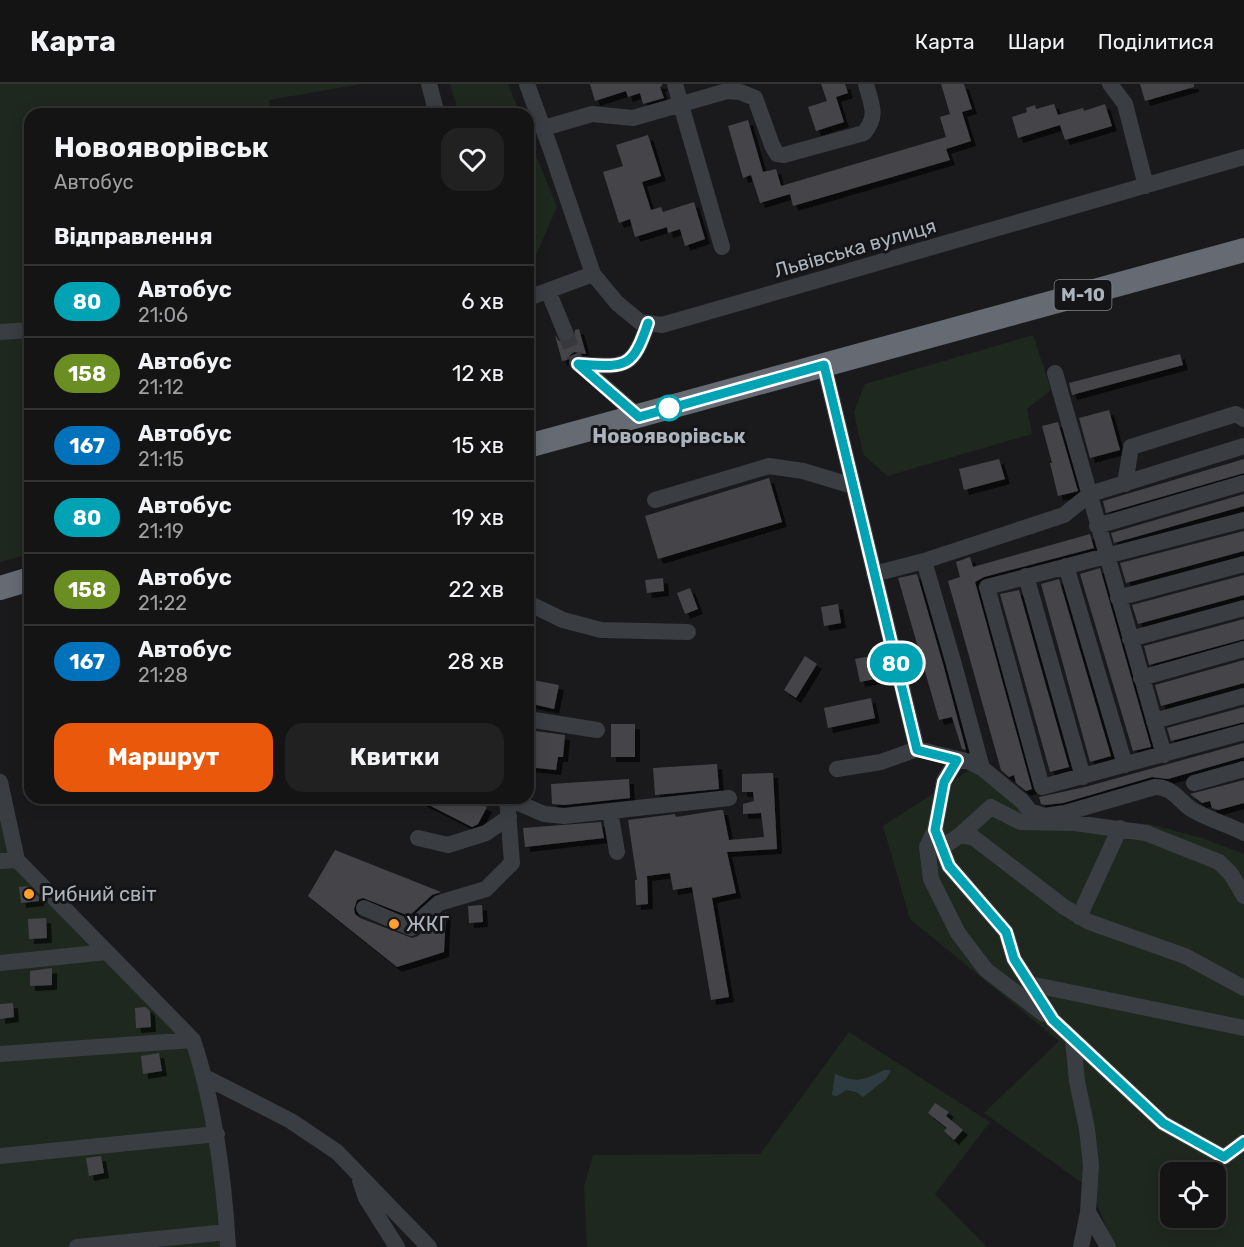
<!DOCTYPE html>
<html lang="uk">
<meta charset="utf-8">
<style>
body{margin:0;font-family:Rubik,sans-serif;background:#212122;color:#f1f3f6;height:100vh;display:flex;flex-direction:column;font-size:22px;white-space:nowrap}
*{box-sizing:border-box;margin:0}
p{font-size:20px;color:#9d9ea0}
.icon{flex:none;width:33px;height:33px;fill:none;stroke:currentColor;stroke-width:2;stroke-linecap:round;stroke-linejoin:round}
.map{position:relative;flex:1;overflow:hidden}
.side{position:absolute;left:24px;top:24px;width:510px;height:696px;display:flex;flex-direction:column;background:#141415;border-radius:18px;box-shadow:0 3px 15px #0003,0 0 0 2px #333334}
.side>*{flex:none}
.badge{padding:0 12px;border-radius:20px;font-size:21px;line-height:39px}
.buttons{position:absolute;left:1160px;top:1078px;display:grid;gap:12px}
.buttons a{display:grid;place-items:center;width:66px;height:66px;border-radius:12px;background:#141415;box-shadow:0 3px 15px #0003,0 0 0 2px #333334;font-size:30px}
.map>.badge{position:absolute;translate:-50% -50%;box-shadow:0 0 0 3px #fff}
h2{padding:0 30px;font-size:22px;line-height:54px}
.round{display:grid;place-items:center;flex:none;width:63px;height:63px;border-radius:18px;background:#212122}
.summary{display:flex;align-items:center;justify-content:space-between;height:102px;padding:0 30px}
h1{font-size:28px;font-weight:700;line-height:45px}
.primary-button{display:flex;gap:12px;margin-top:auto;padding:12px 30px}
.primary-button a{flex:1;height:69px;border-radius:18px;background:#ea580c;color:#fff;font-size:24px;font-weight:700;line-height:69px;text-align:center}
.primary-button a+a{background:#212122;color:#f1f3f6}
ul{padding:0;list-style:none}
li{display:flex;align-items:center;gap:18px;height:72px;padding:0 30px;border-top:2px solid #333334}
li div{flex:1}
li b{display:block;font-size:22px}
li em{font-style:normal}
li .badge{min-width:66px;font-weight:700;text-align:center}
header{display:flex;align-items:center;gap:36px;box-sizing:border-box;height:84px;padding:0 30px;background:#141415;border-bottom:2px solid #333334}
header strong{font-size:28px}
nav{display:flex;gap:33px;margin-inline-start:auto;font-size:21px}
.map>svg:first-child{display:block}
.green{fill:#1f281f;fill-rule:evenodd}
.water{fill:#2e3c42}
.building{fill:#444549;filter:url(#shadow)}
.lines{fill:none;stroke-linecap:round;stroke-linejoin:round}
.minor-tunnel{stroke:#37393c;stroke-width:16;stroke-dasharray:16 8;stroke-linecap:butt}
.minor{stroke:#3a3d42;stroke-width:16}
.highway{stroke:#666b73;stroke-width:24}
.line-casing{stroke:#fff;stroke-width:14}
.line{stroke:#00a3b4;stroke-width:9}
.stop-dot{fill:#fff;stroke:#00a3b4;stroke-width:3}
.poi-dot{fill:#ff9d2f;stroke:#151517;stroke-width:2}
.labels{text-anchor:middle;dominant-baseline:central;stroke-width:6;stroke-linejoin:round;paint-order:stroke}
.shield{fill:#151517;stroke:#7e848b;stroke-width:1.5}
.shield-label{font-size:18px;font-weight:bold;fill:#abb3bd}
.street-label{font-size:20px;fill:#abb3bd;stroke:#151517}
.stop-label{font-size:20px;font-weight:bold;fill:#abb3bd;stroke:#151517}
.poi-label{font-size:20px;fill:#abb3bd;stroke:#151517;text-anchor:start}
</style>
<header>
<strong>Карта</strong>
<nav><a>Карта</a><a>Шари</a><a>Поділитися</a></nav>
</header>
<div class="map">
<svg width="1244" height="1163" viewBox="0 0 1244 1163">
<defs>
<filter id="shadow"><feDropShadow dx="5" dy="5" stdDeviation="0" flood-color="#0009"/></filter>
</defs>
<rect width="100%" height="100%" fill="#1a1a1c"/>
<path class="green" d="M0 0H361L269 16 272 30H30V470L0 478Z
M450 0H508L520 30H459Z
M528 51 557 123 528 190Z
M1033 251 1051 306 1027 325 1032 350 887 392 863 370 854 328 865 300Z
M974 683 1020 725 1071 735 1149 740 1202 754 1244 770V1163H1114L1091 1105 984 1029 1059 957 910 835 883 742ZM1170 1089H1215V1134H1170Z
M0 708 19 787 205 964 220 1163H0Z
M849 948 990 1038 935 1110 987 1163H587L584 1103 593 1071 760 1070Z"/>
<path class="water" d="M884 986H891L886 995 863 1013 856 1008 846 1006 837 1012 832 1011 835 990C856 999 863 997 884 986Z"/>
<path class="building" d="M590 0H662V2L660 3 664 14 643 20 640 9 628 13 626 7 595 17Z
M821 0H845L848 9 836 13 844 38 816 47 808 23 827 17Z
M941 0H964L972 25 962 28 971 57 946 65 950 76 793 122 790 110 760 119 751 91 743 94 728 42 748 36 763 88 776 85 781 102 946 53 940 33 950 30Z
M1140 0H1194V3L1145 17Z
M1054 20 1058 31 1083 24 1084 27 1105 20 1112 42 1065 56 1060 41 1018 54 1012 33 1027 28 1026 24 1035 21 1036 25Z
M648 51 661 92 642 98 651 126 661 123 663 128 694 118 705 155 685 162 680 145 668 149 667 143 635 153 630 135 619 139 603 88 623 82 616 61Z
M579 245 586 270 574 268 570 271 567 276 562 277 555 251 559 257 568 258 574 254 575 246Z
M1180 270 1183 281 1072 311 1069 299Z
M1109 326 1120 366 1090 374 1079 334Z
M1058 338 1078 407 1058 412 1050 379H1052L1042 342Z
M999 375 1005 395 964 406 959 385Z
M1244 375V389L1106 429 1103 417Z
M769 394 782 438 658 475 645 432Z
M1244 410V422L1114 459 1111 449Z
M1244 447V467L1126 499 1120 479Z
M1090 450 1094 464 984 493 975 498 1032 705 1026 707 1016 699 1014 691 1009 693 1001 686 948 497 960 493 956 478 970 473 973 483Z
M1100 484 1151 663 1133 667 1080 490Z
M917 490 943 580 966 666 962 665 952 633 939 636 898 494Z
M1244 491V511L1138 540 1132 521Z
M663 494 664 507 647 509 645 496Z
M1059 495 1111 672 1090 678 1041 500Z
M690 504 698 525 685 530 677 509Z
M1019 506 1069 683 1050 688 1000 510Z
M838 520 841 539 824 542 821 523Z
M1244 535V555L1149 581 1144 562Z
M805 572 817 580 796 614 784 606Z
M871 572 875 595 860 598 855 575Z
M1244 576V599L1161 622 1155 601Z
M528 595 559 601 554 625 528 619Z
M871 614 875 634 828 644 824 624Z
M1244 623V638L1171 657 1167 644Z
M611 640H635V673H611Z
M528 646 565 651 563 673H558L556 686 528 683Z
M1244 659V673L1168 695 1152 693 1063 719 1045 721 1041 720 1039 713 1085 703Z
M717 680 719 705 655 711 653 684Z
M773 689 777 765 727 768 736 809 712 814 729 913 711 916 692 803 673 806 670 789 647 792 648 820 636 821 635 796H637L628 736 675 730 676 733 720 726H723L729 756 764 753 761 729 743 730V720L754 717 753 708H742V690Z
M629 695 630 714 564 721 552 720 551 700Z
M1244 696V719L1218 726 1212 724 1210 717 1202 719 1190 710Z
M415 714H469L487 723 478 740 472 743Z
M601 738 604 754 525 763 523 744Z
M335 766 441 808 432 811 409 832 363 814 357 816 354 825 355 830 360 834 412 854 418 852 446 828 444 868 397 883 308 812Z
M27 802 39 813V817L21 819 19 803Z
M482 821 483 838 469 839 468 822Z
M46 834 47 854 29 855 28 835Z
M52 884V901L30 902V887Z
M13 919 14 933 0 935V920Z
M146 923 150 927 151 943 136 944 135 924Z
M159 969 162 987 143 990 141 972Z
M935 1019 949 1028 946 1032 963 1046 954 1056 944 1047 947 1044 928 1029Z
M101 1072 104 1089 89 1092 86 1074Z"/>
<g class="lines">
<path class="minor-tunnel" d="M565 248 575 273"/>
<path class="minor" d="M429 0 437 30
M527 0 552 69 593 190 617 219 640 238 662 241 1244 73
M675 0 722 163
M1110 0 1125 20 1146 102
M544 44 592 30 633 34 727 7 740 8 755 14 772 61 777 70 784 71 864 49C879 31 871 20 866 0
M548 207 565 248
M528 214 593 190
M0 248 30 246
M577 278 639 333
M578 280C626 283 632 286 648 239
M824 281 917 665 970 678 982 684 1022 717 1030 727 1044 732 1065 729 1155 703C1173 703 1178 716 1191 725 1207 735 1227 740 1244 749
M1055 289 1164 671
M1125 400 1131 363 1236 330 1244 335
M655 416 769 382 803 387 853 402
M1244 436 987 503 1042 703 1244 648
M1097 442 1244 399
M924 477 953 577 982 684
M1066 482 1125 681
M874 490 924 477 1064 431 1090 410 1244 362
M1026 492 1083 693
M1118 514 1244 480
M528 519 563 536 601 546 688 548
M1130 555 1244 524
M1141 594 1244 565
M528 635 597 646
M1154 637 1244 612
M957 676 944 697 935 746 949 782 1006 848 1014 875 1030 900 1244 944
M837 685 881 678 917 665
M0 698 17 776 193 956C215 1023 224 1093 228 1163
M1194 699 1244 685
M507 714 544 730 564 732 729 714
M610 727 617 768
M935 746 927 763 931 795 958 849 986 886 1044 930
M960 751 991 723 1020 738 1075 739 1146 749 1219 778 1231 790 1244 812
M418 754 448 761 486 749 509 733
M942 764 960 751 974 754 1064 823 1089 838 1185 872 1244 904
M0 777 17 776
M364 824 411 844 439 819 486 805 512 779 507 714
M1079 833 1120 744
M0 879 107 868
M1030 900 1053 936 1163 1039 1224 1073 1244 1058
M1073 956 1077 997 1087 1045 1091 1081 1088 1128 1081 1163
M0 970 193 956
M205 993 291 1037 337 1068 429 1163
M0 1072 217 1050
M360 1096 366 1114 397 1163
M1088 1128 1108 1163
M77 1163 227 1148"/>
<path class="highway" d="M528 362 1244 166
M0 504 30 495"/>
</g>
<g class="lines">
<g class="line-casing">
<path id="line" d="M648 239C632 286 626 283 578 280L639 333 824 281 917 666 957 676 944 698 935 746 949 782 1006 848 1014 875 1053 936 1163 1039 1224 1073 1244 1058"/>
</g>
<use href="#line" class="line"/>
</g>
<circle class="stop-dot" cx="669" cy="324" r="12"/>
<g class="poi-dot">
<circle cx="29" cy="810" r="6"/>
<circle cx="394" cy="840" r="6"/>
</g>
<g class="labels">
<rect class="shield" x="1054.5" y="196" width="57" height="30" rx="4.5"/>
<g class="shield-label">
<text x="1083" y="211">М-10</text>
</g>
<g class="street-label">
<text transform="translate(855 164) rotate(-16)">Львівська вулиця</text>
</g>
<g class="stop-label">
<text x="669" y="352">Новояворівськ</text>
</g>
<g class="poi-label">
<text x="41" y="810">Рибний світ</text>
<text x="406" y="840">ЖКГ</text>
</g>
</g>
</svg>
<div class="buttons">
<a><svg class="icon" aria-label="locate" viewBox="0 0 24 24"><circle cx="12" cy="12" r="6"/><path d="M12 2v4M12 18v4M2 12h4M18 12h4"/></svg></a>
</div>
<b class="badge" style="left:896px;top:579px;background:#00a3b4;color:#fff">80</b>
<section class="side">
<div class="summary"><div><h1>Новояворівськ</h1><p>Автобус</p></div><a class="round"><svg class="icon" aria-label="heart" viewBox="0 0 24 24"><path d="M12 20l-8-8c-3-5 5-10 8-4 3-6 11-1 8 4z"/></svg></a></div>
<h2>Відправлення</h2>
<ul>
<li><span class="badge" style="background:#00a3b4;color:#fff">80</span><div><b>Автобус</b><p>21:06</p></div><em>6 хв</em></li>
<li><span class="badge" style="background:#6b8e23;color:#fff">158</span><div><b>Автобус</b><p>21:12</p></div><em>12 хв</em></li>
<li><span class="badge" style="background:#0072bc;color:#fff">167</span><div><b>Автобус</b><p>21:15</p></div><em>15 хв</em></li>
<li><span class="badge" style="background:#00a3b4;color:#fff">80</span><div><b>Автобус</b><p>21:19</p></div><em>19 хв</em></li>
<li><span class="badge" style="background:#6b8e23;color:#fff">158</span><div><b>Автобус</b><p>21:22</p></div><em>22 хв</em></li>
<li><span class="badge" style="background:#0072bc;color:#fff">167</span><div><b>Автобус</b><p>21:28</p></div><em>28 хв</em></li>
</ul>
<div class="primary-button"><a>Маршрут</a><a>Квитки</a></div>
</section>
</div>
